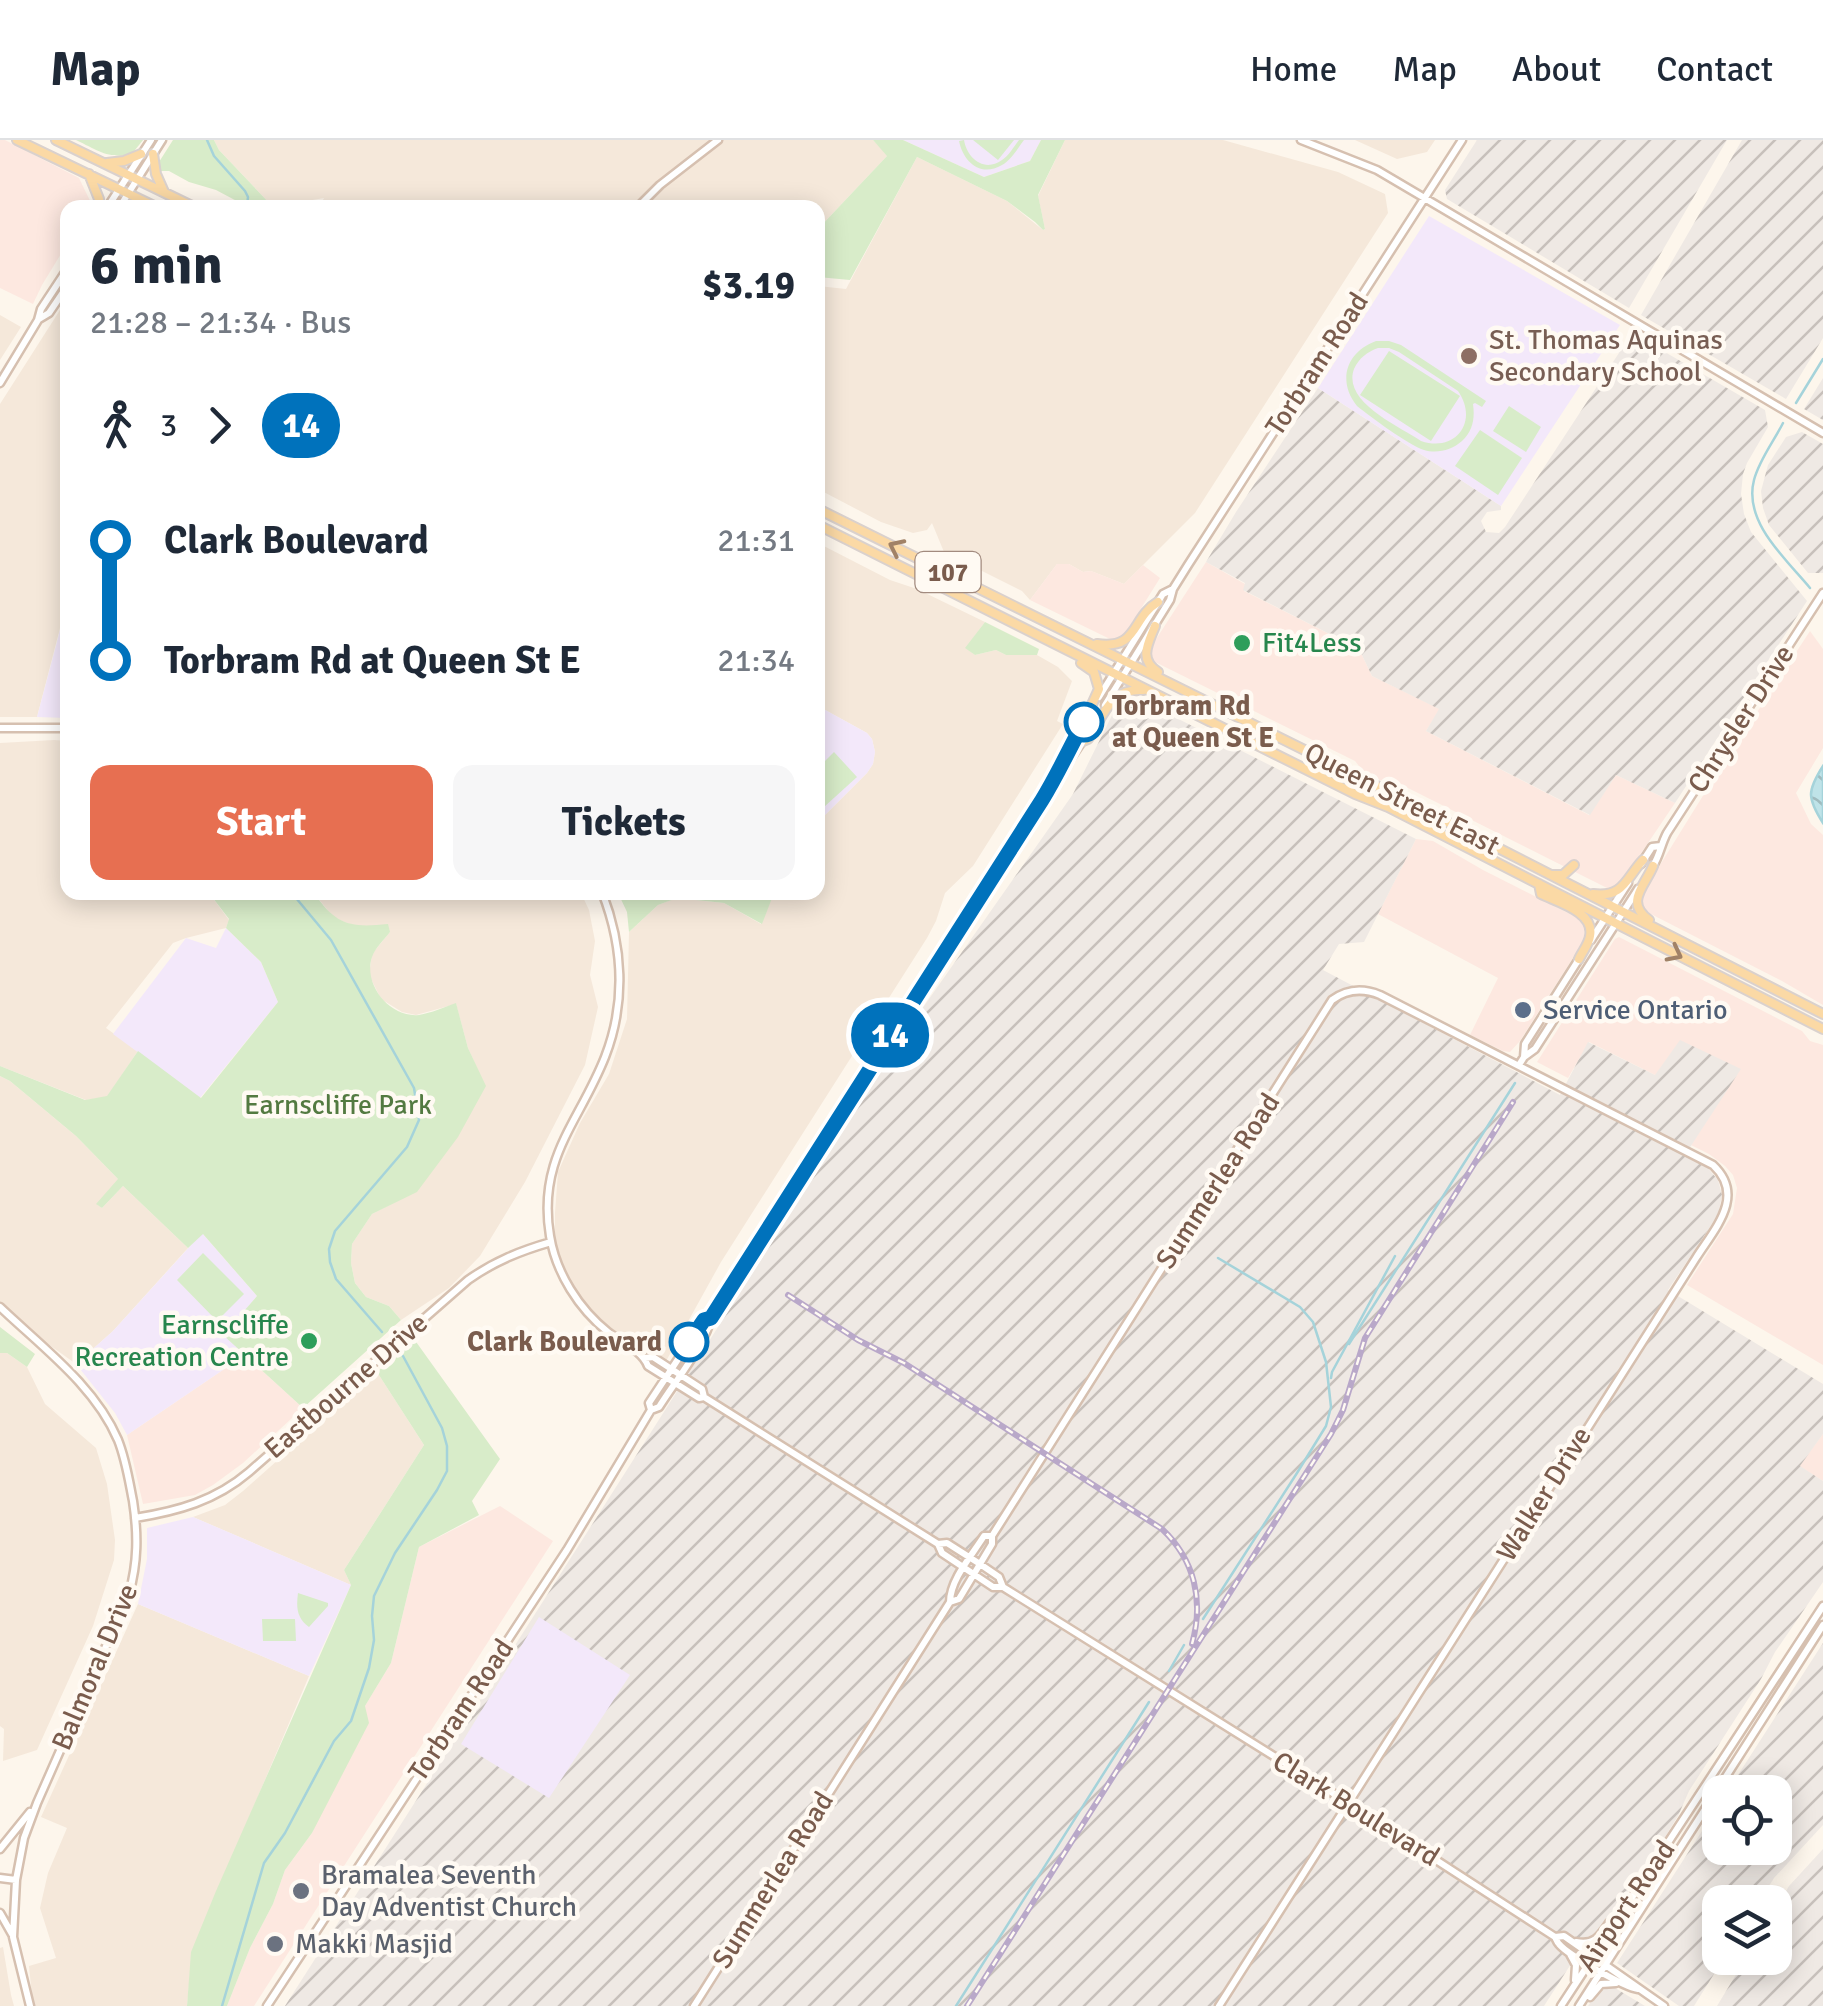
<!DOCTYPE html>
<meta charset="utf-8">
<style>
body{margin:0;font-family:Signika,sans-serif;background:#f6f6f7;color:#1f2937;height:100vh;display:flex;flex-direction:column;font-size:38px;white-space:nowrap}
*{box-sizing:border-box;margin:0}
p{font-size:32px;color:#747a83}
.icon{flex:none;width:55px;height:55px;fill:none;stroke:currentColor;stroke-width:2;stroke-linecap:round;stroke-linejoin:round}
.map{position:relative;flex:1;overflow:hidden}
.side{position:absolute;left:60px;top:60px;width:765px;height:700px;display:flex;flex-direction:column;background:#fff;border-radius:20px;box-shadow:0 5px 25px #0003}
.side>*{flex:none}
.badge{padding:0 20px;border-radius:32px;font-size:35px;line-height:65px}
.controls{position:absolute;left:1702px;top:1635px;display:grid;gap:20px}
.controls a{display:grid;place-items:center;width:90px;height:90px;border-radius:20px;background:#fff;box-shadow:0 5px 25px #0003;font-size:50px}
.map>.badge{position:absolute;translate:-50% -50%;box-shadow:0 0 0 5px #fff}
.legs{display:flex;align-items:center;gap:15px;height:110px;padding:0 30px;font-size:32px}
.legs p{margin-inline-start:auto}
.headline{display:flex;align-items:center;justify-content:space-between;height:170px;padding:0 30px}
h1{font-size:55px;font-weight:700;line-height:75px}
.button{display:flex;gap:20px;margin-top:auto;padding:20px 30px}
.button a{flex:1;height:115px;border-radius:20px;background:#e76f51;color:#fff;font-size:40px;font-weight:700;line-height:115px;text-align:center}
.button a+a{background:#f6f6f7;color:#1f2937}
ul{padding:0 30px;list-style:none}
li{display:flex;align-items:center;gap:35px;height:120px;font-size:38px}
li i{display:grid;place-items:center;width:15px;height:100%;margin:0 12px;background:currentColor}
li i::after{content:'';width:25px;height:25px;margin:-12px;border:8px solid;border-radius:50%;background:#fff}
li p{margin-inline-start:auto}
li:first-child i{background:linear-gradient(#0000 50%,currentColor 0)}
li:last-child i{background:linear-gradient(currentColor 50%,#0000 0)}
header{display:flex;align-items:center;gap:60px;box-sizing:border-box;height:140px;padding:0 50px;background:#fff;border-bottom:2px solid #e0e1e3}
header strong{font-size:48px}
nav{display:flex;gap:55px;margin-inline-start:auto;font-size:35px}
.map>svg:first-child{display:block}
.residential{fill:#f5e8da}
.commercial{fill:#fde8e0}
.industrial{fill:url(#industrial-furrows)}
.education{fill:#f3e8fa}
.park{fill:#d8ecc9;fill-rule:evenodd}
.water{fill:url(#water-waves);stroke:#a5d3da;stroke-width:2.5}
.lines{fill:none;stroke-linecap:round;stroke-linejoin:round}
.stream{stroke:#a5d3da;stroke-width:2.5}
.secondary-casing{stroke:#d6c0b0;stroke-width:11}
.primary-casing{stroke:#dad1cd;stroke-width:12}
.secondary{stroke:#fff;stroke-width:6}
.primary{stroke:#fbd9a5;stroke-width:8}
.rail-casing{stroke:#b9a8c9;stroke-width:6}
.rail{stroke:#fffaf3;stroke-width:2.5;stroke-dasharray:8;stroke-linecap:butt}
.oneway{stroke:#a18267}
.line-1-casing{stroke:#fff;stroke-width:22}
.line-1{stroke:#0072bc;stroke-width:15}
.education-dot{fill:#8d6e63;stroke:#fffaf3;stroke-width:4}
.leisure-dot{fill:#2e9e5b;stroke:#fffaf3;stroke-width:4}
.stop-1-dot{fill:#fff;stroke:#0072bc;stroke-width:5}
.service-dot{fill:#5c6f8a;stroke:#fffaf3;stroke-width:4}
.worship-dot{fill:#6b7280;stroke:#fffaf3;stroke-width:4}
.labels{text-anchor:middle;dominant-baseline:central;stroke-width:9;stroke-linejoin:round;paint-order:stroke}
.shield{fill:#fffaf3;stroke:#a28b7f;stroke-width:2.5}
.shield-label{font-size:25px;font-weight:bold;fill:#7a5c4d}
.education-label{font-size:28px;fill:#785e54;stroke:#fffaf3;text-anchor:start}
.street-label{font-size:28px;fill:#7a5c4d;stroke:#fffaf3}
.leisure-label{font-size:28px;fill:#27864d;stroke:#fffaf3;text-anchor:start}
.stop-label{font-size:28px;font-weight:bold;fill:#7a5c4d;stroke:#fffaf3;text-anchor:start}
.service-label{font-size:28px;fill:#4e5e75;stroke:#fffaf3;text-anchor:start}
.park-label{font-size:28px;fill:#537a41;stroke:#fffaf3}
.worship-label{font-size:28px;fill:#5b616d;stroke:#fffaf3;text-anchor:start}
</style>
<header>
<strong>Map</strong>
<nav><a>Home</a><a>Map</a><a>About</a><a>Contact</a></nav>
</header>
<div class="map">
<svg width="1823" height="1866" viewBox="0 0 1823 1866">
<defs>
<pattern id="industrial-furrows" width="10" height="10" patternUnits="userSpaceOnUse" patternTransform="scale(2.5)"><rect width="10" height="10" fill="#efe9e4"/><path d="M-1 1l2-2M0 10L10 0M9 11l2-2" fill="none" stroke="#c7c0bb"/></pattern>
<pattern id="water-waves" width="16" height="10" patternUnits="userSpaceOnUse" patternTransform="scale(2.5)"><rect width="16" height="10" fill="#bfe3e8"/><path d="M0 5q4-4 8 0t8 0" fill="none" stroke="#a0bbbe"/></pattern>
</defs>
<rect width="100%" height="100%" fill="#fdf6ec"/>
<path class="residential" d="M214 0H873L888 15 818 89V68L319 67 324 58 273 67 219 10Z
M1065 0H1223L1338 32 1385 54 1388 73 1195 373 1124 444 1091 431 1083 432 1069 424H1057L1030 460 1022 451 944 412 932 383 927 390 913 393 881 382 818 349V146L846 149 917 17 1007 61 1043 90 1045 89 1038 56Z
M1355 0H1435L1427 12 1397 19Z
M67 159V461L37 577H0V264Z
M0 175 21 187 0 220Z
M818 403 890 440 917 449 985 482 966 508 975 515 996 510 1006 515H1037L1058 527 1072 541 1057 581 1063 584 973 726 945 753 936 781 927 798 721 1122 665 1223 618 1195 589 1171 571 1143 555 1104V1073L558 1032 580 983 609 934 627 879 629 792 658 765 676 758 724 763 761 784 774 753 818 752V682L867 633 873 624 875 612 872 599 867 593 818 566Z
M54 600 67 601 68 752 209 753 229 780 226 788 186 798 173 803 106 888 138 911 107 957 86 960 0 926V603Z
M314 753H581L589 770 595 801 590 835 598 867 585 925 525 1042 480 1116 449 1148 401 1180 389 1166 366 1157 355 1143 351 1123 352 1104 372 1074 417 1051 485 946 468 908 456 864 416 875 402 872 381 859 369 835 372 814 390 792 356 787 333 777Z
M0 936 10 941 76 996 119 1040 97 1064 102 1068 123 1046 188 1108 113 1191 76 1224 9 1176 0 1165Z
M0 1213H7L27 1227 45 1264 96 1308 107 1344 115 1400 114 1420 93 1486 37 1610 3 1621 4 1589 0 1586Z
M377 1232 424 1305 344 1430 351 1445 193 1377 225 1365 243 1351Z
M138 1464 309 1536 192 1812 187 1866H33L29 1826 56 1818 40 1768 48 1733 67 1688 41 1677Z
M3 1807 11 1855 14 1866H0V1808Z"/>
<path class="commercial" d="M0 0H5L79 38 92 65 90 67 68 68 67 104 42 145 33 164 0 148Z
M1206 422 1245 444 1244 451 1359 509 1372 536 1440 569 1426 591 1589 675 1616 635 1675 663 1621 743 1609 749 1406 647H1393L1363 631 1355 621 1151 520 1149 510Z
M1057 424H1069L1083 432 1091 431 1124 444 1143 425 1160 438 1125 494 1112 500 1030 460Z
M1810 491 1823 509V608L1796 653 1811 684 1823 695V865L1782 841 1645 771 1641 760 1642 754 1709 646Z
M1416 699 1433 701 1483 730 1578 778 1584 784 1585 799 1520 901 1510 912 1503 911 1470 895 1498 838 1378 774Z
M1619 797 1802 891 1810 901 1823 905V1225L1687 1145 1733 1074 1737 1048 1733 1035 1725 1026 1709 1014 1691 1005 1740 929 1655 935 1589 902 1568 938 1537 922 1615 799Z
M245 1215 303 1268 243 1323 213 1345 195 1355 143 1364 127 1295Z
M1823 1294V1341L1799 1326Z
M500 1366 553 1401 254 1866H227L250 1808 273 1764 285 1730 312 1693 365 1566 391 1523 419 1407Z"/>
<path class="industrial" d="M1477 0H1727L1629 168 1447 59 1445 50Z
M1742 0H1823V198L1786 259 1641 175Z
M1632 193 1765 270 1768 287 1747 323 1743 334 1741 354 1744 374 1751 392 1807 461 1675 663 1616 635 1590 675 1426 591 1439 569 1372 536 1359 509 1243 450 1245 443 1206 422 1236 372 1318 248 1501 366V370L1487 372 1481 381 1486 392 1499 393 1505 387Z
M1823 238V280L1804 269Z
M1802 292 1823 304V433H1808L1769 385 1763 368 1761 351 1768 325 1786 297Z
M1129 554 1416 699 1364 802 1339 804 1323 830 1560 955 1588 902 1655 935 1680 900 1741 929 1685 1015 1707 1027 1718 1040 1722 1055 1719 1071 1712 1084 1668 1150 1823 1244V1294L1800 1326 1823 1341V1442L1775 1512 1761 1539 1689 1651 1678 1676 1657 1710 1600 1792 1587 1799 1544 1866H285L910 886 1073 654 1121 557Z
M1823 1503V1685L1774 1738 1759 1762H1720V1818H1724L1694 1866H1679L1617 1823 1720 1663V1708H1775V1652H1727Z
M1823 1709V1866H1717L1746 1818H1775V1770L1789 1746Z
M1613 1847 1615 1848 1645 1866H1588L1599 1851Z"/>
<path class="education" d="M903 0H1041L1030 21 984 37Z
M1429 76 1620 185 1501 366 1318 248Z
M67 461V578L37 577 58 498Z
M818 566 867 593 872 599 875 612 873 624 867 633 818 682Z
M226 788 261 822 278 862 200 958 113 894 186 798 216 808Z
M202 1093 257 1156 224 1195 245 1215 127 1295 115 1273 76 1224 113 1191Z
M193 1377 351 1445 309 1536 138 1464 147 1419V1388Z
M539 1477 630 1535 549 1658 461 1604Z"/>
<path class="park" d="M76 0H143L131 15C106 18 99 11 76 0Z
M173 0H214L219 10 273 67H248L216 50 189 42 169 31H161L159 22Z
M873 0H903L984 37 1030 21 1041 0H1065L1038 55 1045 89 1043 90 1035 82 1007 61 917 17 850 140 818 137V89L887 16Z
M964 0C967 18 984 33 1002 20 1009 16 1014 6 1019 0H1024C1018 8 1011 20 1002 25 980 38 963 21 959 1Z
M973 0H1014L998 20Z
M1376 201H1389L1401 205 1486 261 1482 267 1475 263 1473 264C1475 278 1473 291 1462 301 1452 310 1437 314 1424 310 1407 304 1372 278 1357 266 1337 241 1346 212 1376 201ZM1378 208H1389L1399 212 1458 251C1479 281 1456 313 1421 301 1399 286 1342 262 1354 229 1359 218 1367 212 1378 208Z
M1389 211 1460 256 1431 301 1360 255Z
M1509 266 1541 287 1526 312 1493 291Z
M1480 290 1522 318 1498 355 1455 326Z
M985 482 1039 509 1037 515H1006L996 510 975 515 965 508Z
M834 612 857 637 824 667 818 659V628Z
M314 753C336 785 350 788 388 784L390 792C384 800 375 808 372 817 363 844 389 878 419 875 431 873 445 867 456 863L468 908 486 946 458 997 417 1052 372 1074 352 1104 351 1123 355 1143 366 1157 389 1166 401 1180 303 1268 223 1195 257 1156 203 1094 188 1108 123 1046 102 1068 96 1064 118 1039 76 996 10 941 0 936V926L85 960 107 956 138 911 201 958 278 862 261 822 226 788 229 779 209 753Z
M618 753H774L762 784 724 763 677 758 658 765 629 792 627 772Z
M203 1113 244 1154 217 1181 177 1140Z
M0 1187 35 1214 27 1227 7 1213H0Z
M414 1199 500 1319 472 1361 479 1375 419 1407 391 1523 365 1566 369 1583 312 1693 285 1730 273 1764 250 1808 227 1866H187L191 1812 216 1751 351 1445 344 1430 424 1305 377 1232Z
M298 1453 328 1463V1466L309 1487C297 1478 296 1468 298 1453Z
M262 1479H295L296 1501H263Z"/>
<path class="water" d="M1823 626V683C1807 658 1807 651 1823 626Z"/>
<g class="lines">
<path class="stream" d="M207 0 214 16 245 51 248 57 247 66
M1796 263 1823 219
M1783 283C1774 301 1759 320 1754 340 1743 382 1786 419 1810 448
M291 752 331 800 414 948 419 980 407 1007 335 1091 329 1109 330 1122 336 1139 382 1192
M1349 1204 1515 943
M1331 1238 1332 1232 1395 1116
M1203 1479 1297 1333 1326 1286 1331 1267 1326 1222 1313 1182 1300 1167 1218 1118
M1169 1531 1184 1505
M222 1866 264 1723 285 1693 334 1601 351 1581 369 1528 374 1500 372 1476 374 1456 395 1413 437 1350 447 1331V1306L442 1288 403 1216
M956 1866 1149 1562"/>
<g class="secondary-casing">
<path id="secondary" d="M1301 0 1377 30 1823 293
M107 68 151 0
M119 68 162 0
M637 68 660 45 718 0
M39 179 49 173 68 145
M0 243 38 180 41 169 68 128
M1099 557 1163 454 1173 449
M1105 565 1170 460 1173 449 1188 425 1462 0
M0 588H68
M1064 623 1066 614 1085 580
M1641 724 1652 707 1661 706
M1653 726C1660 715 1661 704 1667 693L1823 453
M602 752C623 806 626 863 605 917 579 983 537 1018 550 1096 556 1133 579 1169 608 1192 622 1203 642 1210 648 1226L699 1258 704 1257 938 1404 942 1413 993 1447H1003L1328 1650 1555 1797C1556 1799 1557 1802 1559 1804 1568 1815 1624 1847 1638 1849
M1591 800 1628 743
M1524 917 1535 909 1638 749
M1519 925 1524 917 1525 904 1579 819
M0 1167C42 1207 95 1246 118 1300 126 1320 129 1341 133 1361 138 1394 138 1422 129 1454L37 1663 24 1698 16 1740 13 1797 30 1866
M645 1218 653 1217 702 1249 704 1257
M651 1270 659 1267C674 1243 706 1203 711 1178L1064 624 1071 618 1085 597
M135 1378C178 1371 215 1361 249 1332L468 1140C495 1121 520 1111 551 1102
M938 1404 947 1403 980 1424 999 1437 1003 1447
M950 1462 959 1459 992 1404V1396L1332 860C1347 849 1363 848 1380 855L1713 1025C1746 1056 1715 1088 1696 1118L1219 1866
M0 1709 30 1672
M0 1738 16 1740
M0 1773 12 1794
M1555 1797 1564 1796 1664 1866
M1576 1802C1594 1806 1600 1796 1609 1783L1614 1782
M1570 1814 1576 1825 1575 1840
M1590 1857 1601 1844 1616 1843
M267 1866 567 1410 651 1270 649 1263 704 1180 711 1178
M694 1866 950 1462C950 1440 972 1415 984 1396H992
M1561 1866 1823 1466
M1579 1866 1823 1485"/>
</g>
<g class="primary-casing">
<path id="primary" d="M17 0 158 68
M56 0 196 68
M153 14 156 34 164 52
M107 23 124 21 141 14
M89 34 99 59V68
M818 369 1363 639 1823 874
M818 385 1355 654 1388 667 1823 889
M1155 486C1148 504 1138 519 1158 532
M1097 504C1139 510 1131 478 1158 462
M1081 523 1094 532 1099 549 1084 582
M1083 601 1088 599C1104 575 1110 548 1143 550
M1552 735H1563L1574 725
M1539 744 1541 754C1557 762 1595 772 1590 796 1589 804 1582 812 1579 819
M1593 754C1624 758 1626 738 1643 720
M1649 780C1624 762 1645 746 1653 726"/>
</g>
<use href="#secondary" class="secondary"/>
<use href="#primary" class="primary"/>
<g class="rail-casing">
<path id="rail" d="M788 1155 858 1200 904 1223 1162 1389C1195 1420 1204 1461 1192 1504
M967 1866 1331 1294 1343 1270 1365 1198 1513 962"/>
</g>
<use href="#rail" class="rail"/>
</g>
<defs><path id="oneway-chevron" d="M-2-3.5L2.5 0L-2 3.5" fill="none" stroke-width="1.6" stroke-linecap="round" stroke-linejoin="round" transform="scale(2.5)"/></defs>
<g class="oneway">
<use href="#oneway-chevron" transform="translate(896 407) rotate(-154)"/>
<use href="#oneway-chevron" transform="translate(1675 814) rotate(27)"/>
</g>
<g class="lines">
<g class="line-1-casing">
<path id="line-1" d="M689 1202 704 1180 711 1178 1042 660C1058 634 1069 609 1084 582"/>
</g>
<use href="#line-1" class="line-1"/>
</g>
<circle class="education-dot" cx="1469" cy="216" r="10"/>
<g class="leisure-dot">
<circle cx="1242" cy="503" r="10"/>
<circle cx="309" cy="1201" r="10"/>
</g>
<g class="stop-1-dot">
<circle cx="1084" cy="582" r="18"/>
<circle cx="689" cy="1202" r="18"/>
</g>
<circle class="service-dot" cx="1523" cy="870" r="10"/>
<g class="worship-dot">
<circle cx="301" cy="1751" r="10"/>
<circle cx="275" cy="1804" r="10"/>
</g>
<g class="labels">
<rect class="shield" x="915.5" y="412" width="65" height="40" rx="8"/>
<g class="shield-label">
<text x="948" y="432">107</text>
</g>
<g class="education-label">
<text x="1489" y="200">St. Thomas Aquinas<tspan x="1489" dy="32">Secondary School</tspan></text>
</g>
<g class="street-label">
<text transform="translate(1317 224) rotate(-57)">Torbram Road</text>
<text transform="translate(1741 579) rotate(-57)">Chrysler Drive</text>
<text transform="translate(1402 659) rotate(27)">Queen Street East</text>
<text transform="translate(1218 1041) rotate(-57)">Summerlea Road</text>
<text transform="translate(346 1246) rotate(-41)">Eastbourne Drive</text>
<text transform="translate(1544 1354) rotate(-58)">Walker Drive</text>
<text transform="translate(95 1527) rotate(-67)">Balmoral Drive</text>
<text transform="translate(461 1570) rotate(-56)">Torbram Road</text>
<text transform="translate(1356 1669) rotate(32)">Clark Boulevard</text>
<text transform="translate(773 1740) rotate(-58)">Summerlea Road</text>
<text transform="translate(1626 1766) rotate(-56)">Airport Road</text>
</g>
<g class="leisure-label">
<text x="1262" y="503">Fit4Less</text>
<text x="289" y="1185" text-anchor="end">Earnscliffe<tspan x="289" dy="32">Recreation Centre</tspan></text>
</g>
<g class="stop-label">
<text x="1112" y="566">Torbram Rd<tspan x="1112" dy="32">at Queen St E</tspan></text>
<text x="662" y="1202" text-anchor="end">Clark Boulevard</text>
</g>
<g class="service-label">
<text x="1543" y="870">Service Ontario</text>
</g>
<g class="park-label">
<text x="338" y="965">Earnscliffe Park</text>
</g>
<g class="worship-label">
<text x="321" y="1735">Bramalea Seventh<tspan x="321" dy="32">Day Adventist Church</tspan></text>
<text x="295" y="1804">Makki Masjid</text>
</g>
</g>
</svg>
<div class="controls">
<a><svg class="icon" aria-label="locate" viewBox="0 0 24 24"><circle cx="12" cy="12" r="6"/><path d="M12 2v4M12 18v4M2 12h4M18 12h4"/></svg></a>
<a><svg class="icon" aria-label="layers" viewBox="0 0 24 24"><path d="M12 4l9 5-9 5-9-5zM3 14l9 5 9-5"/></svg></a>
</div>
<b class="badge" style="left:890px;top:895px;background:#0072bc;color:#fff">14</b>
<section class="side">
<div class="headline"><div><h1>6 min</h1><p>21:28 – 21:34 · Bus</p></div><b>$3.19</b></div>
<div class="legs"><svg class="icon" aria-label="walk" viewBox="0 0 24 24"><circle cx="13" cy="4" r="2"/><path d="M13 8l-2 6 4 7M11 14l-3 7M7 12l3-4h3l4 4"/></svg>3<svg class="icon" aria-label="forward" viewBox="0 0 24 24"><path d="M9 5l7 7-7 7"/></svg><b class="badge" style="background:#0072bc;color:#fff">14</b></div>
<ul>
<li><i style="color:#0072bc"></i><b>Clark Boulevard</b><p>21:31</p></li>
<li><i style="color:#0072bc"></i><b>Torbram Rd at Queen St E</b><p>21:34</p></li>
</ul>
<div class="button"><a>Start</a><a>Tickets</a></div>
</section>
</div>
